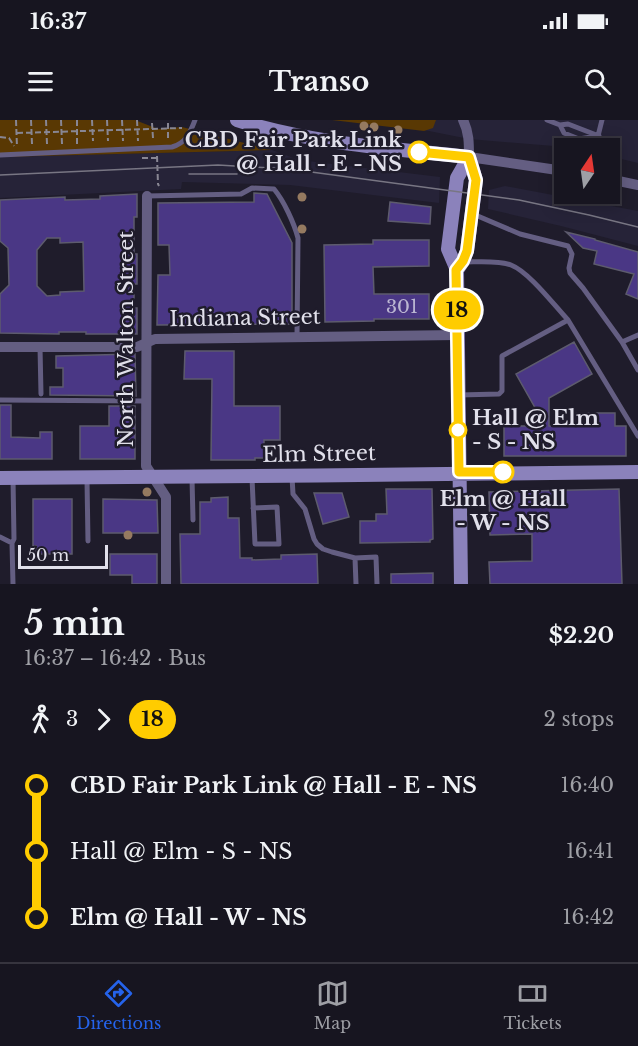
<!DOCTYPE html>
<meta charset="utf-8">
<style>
body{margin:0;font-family:"Libre Baskerville",serif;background:#201e29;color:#f1f3f6;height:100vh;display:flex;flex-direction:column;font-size:22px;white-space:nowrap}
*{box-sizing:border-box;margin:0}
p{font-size:20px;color:#9e9fa5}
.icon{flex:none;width:33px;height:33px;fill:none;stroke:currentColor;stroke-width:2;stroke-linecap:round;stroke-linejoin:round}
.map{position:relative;height:464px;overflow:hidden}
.drawer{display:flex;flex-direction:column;background:#171520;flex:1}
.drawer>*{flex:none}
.badge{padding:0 12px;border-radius:20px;font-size:21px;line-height:39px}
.needle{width:39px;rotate:13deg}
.controls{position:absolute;left:554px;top:18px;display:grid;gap:12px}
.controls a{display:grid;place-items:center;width:66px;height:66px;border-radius:0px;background:#171520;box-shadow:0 3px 15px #0003,0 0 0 2px #36343e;font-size:30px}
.scale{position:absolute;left:18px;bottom:15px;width:90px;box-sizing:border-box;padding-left:6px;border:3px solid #e1e0eb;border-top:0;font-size:16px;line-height:21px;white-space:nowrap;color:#e1e0eb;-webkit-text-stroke:4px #1f1c2b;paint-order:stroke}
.map>.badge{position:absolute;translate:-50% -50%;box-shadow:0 0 0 3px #fff}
.legs{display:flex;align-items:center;gap:9px;height:66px;padding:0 24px;font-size:20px}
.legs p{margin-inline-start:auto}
.head{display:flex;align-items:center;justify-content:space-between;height:102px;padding:0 24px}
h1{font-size:33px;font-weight:700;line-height:45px}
ul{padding:0 24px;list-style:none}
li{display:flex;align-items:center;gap:21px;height:66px;font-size:22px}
li i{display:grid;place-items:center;width:9px;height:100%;margin:0 8px;background:currentColor}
li i::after{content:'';width:15px;height:15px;margin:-8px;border:4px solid;border-radius:50%;background:#171520}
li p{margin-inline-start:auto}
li:first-child i{background:linear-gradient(#0000 50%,currentColor 0)}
li:last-child i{background:linear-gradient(currentColor 50%,#0000 0)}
.status{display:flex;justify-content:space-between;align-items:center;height:42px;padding:0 30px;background:#171520;direction:ltr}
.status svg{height:16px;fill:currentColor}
header{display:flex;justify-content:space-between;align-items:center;height:78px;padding:0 24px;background:#171520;font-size:27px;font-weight:700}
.tabs{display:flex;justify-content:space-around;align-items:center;height:84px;border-top:2px solid #36343e;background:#171520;font-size:16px;color:#9e9fa5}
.tabs a{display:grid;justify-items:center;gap:3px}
.tabs .on{color:#2563eb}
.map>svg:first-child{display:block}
.built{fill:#262338}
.green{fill:#593803}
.building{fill:#4a3785;stroke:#5d5b6d;stroke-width:1.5;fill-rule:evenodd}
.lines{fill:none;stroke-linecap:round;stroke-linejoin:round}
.path{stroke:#888693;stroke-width:2;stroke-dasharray:6 3;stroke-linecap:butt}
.lane{stroke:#645e82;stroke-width:5}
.street{stroke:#645e82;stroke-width:10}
.secondary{stroke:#8b82bb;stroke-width:14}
.tram{stroke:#787683;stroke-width:1.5}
.tree{fill:#957a60}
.line-1-casing{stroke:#fff;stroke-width:14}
.line-1{stroke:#fc0;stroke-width:9}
.stop-1-dot{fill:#fff;stroke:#fc0;stroke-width:3}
.labels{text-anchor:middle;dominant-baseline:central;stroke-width:5;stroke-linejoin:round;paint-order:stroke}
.number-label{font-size:18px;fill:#bbb6d2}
.stop-label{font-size:21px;font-weight:bold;fill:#e1e0eb;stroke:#1f1c2b;text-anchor:end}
.street-label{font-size:21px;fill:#e1e0eb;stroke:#1f1c2b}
</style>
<div class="status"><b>16:37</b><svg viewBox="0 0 49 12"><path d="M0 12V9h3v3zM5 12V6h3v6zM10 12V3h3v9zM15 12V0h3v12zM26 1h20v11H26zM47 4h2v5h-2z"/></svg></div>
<header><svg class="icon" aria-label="menu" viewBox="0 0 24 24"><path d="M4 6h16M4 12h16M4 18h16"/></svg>Transo<svg class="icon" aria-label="search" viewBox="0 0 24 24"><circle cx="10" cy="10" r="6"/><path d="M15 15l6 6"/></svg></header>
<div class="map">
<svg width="638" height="464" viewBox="0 0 638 464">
<rect width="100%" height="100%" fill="#1f1c2b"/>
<path class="built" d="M361 0H638V43L609 36V28H578L469 19 419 9Z
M272 30 299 40 440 57 439 83 290 65 182 62 181 69 0 78V37Z
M505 66 638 91V126L561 106 488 89 489 70Z"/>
<path class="green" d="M0 0H135L158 9 182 7 272 30 0 37Z
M332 0H436L433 8 424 11Z"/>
<path class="building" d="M254 73 267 74 292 123V204L157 205 158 155H170L169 125H158V83L254 82Z
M137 74V97H134V134H137V164H134V188H137V214H86V212H59V214L0 213V174L9 165 8 128 0 121V80L65 77V80L100 79V76ZM47 118H60V123L83 122 84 171 60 172V175L47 176 37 166V130Z
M390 82 431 87 430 104 388 101Z
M566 112 595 119V120L638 132V179L626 174 634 154 594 144 597 131 583 128Z
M373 120H429V146L373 147 374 174H429V199H374V201L325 202 324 125 373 124Z
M574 222 592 254 549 278V306H571V293H615V306H626V336H504V306H538V293L516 254Z
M185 231H234V286H280V320H264V338H255V340H211L212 259H184Z
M135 234 136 276 50 275V267H63V248H56V236Z
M0 285H11V317L40 318V312H52V339H0Z
M109 286H135V339H80V306H109Z
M386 369H432L433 419 430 420V422L360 423V401H376V394H387Z
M619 369 622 464H490L489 442 532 441V414L490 415 489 372Z
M314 373H342L349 397 323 404Z
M228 377V398H239L240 438H252V440L281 439V435L317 434 318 464H181L180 414H200V382H211V378Z
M33 379H72V434H36V426H33Z
M103 379 157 380 158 413H103Z
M110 434H157V464H132V455H110Z
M433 453V464H391V454Z"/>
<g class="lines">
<path class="path" d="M16 0 17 27
M31 0 32 24
M46 0 47 24
M61 0 62 24
M77 0V24
M92 0 93 21
M107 0 108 21
M122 0 123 21
M137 0 138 21
M152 3 153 18
M168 3V18
M17 13 182 8
M0 17 9 18 14 26
M157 36 158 64 159 66
M142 38H157"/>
<path class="lane" d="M547 0 560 5 568 4 599 16
M560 5 564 13 579 19 597 16
M595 28 602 0
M0 35 172 27C186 23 190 13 195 0
M147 76 241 74 252 68 274 69C284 81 294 103 298 118L297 217
M473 94 520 114 568 126 572 134 569 148 570 153 583 168 622 222 638 250
M568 200 638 316
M622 222 638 215
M40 227 41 274
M459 275 499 274 502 271V236L568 200C554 185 529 152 511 145 498 140 477 142 464 142
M0 280 145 281
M292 357 293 374 305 389 314 419 317 424 323 429 332 432 355 438
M192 358 193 400
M252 358 255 424H279L277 387 253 388
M87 360 88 421
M0 417 12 423 14 419 13 358
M12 423 13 464
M356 464 355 438 376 437 377 464"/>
<path class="street" d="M463 0C469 12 469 23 469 37L564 51
M609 59 638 65
M147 76 146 346 166 377V464
M0 227H137L155 219 457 215"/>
<path class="secondary" d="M237 0C312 24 391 28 469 37
M457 150 463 141 467 131 476 60 469 37
M0 358C213 358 425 353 638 352
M461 464 457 150 448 129 457 58 469 37"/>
<path class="tram" d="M189 54H237
M0 55 218 45 289 49 519 80 589 95 638 107"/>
</g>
<g class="tree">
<circle cx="364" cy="6" r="4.5"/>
<circle cx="374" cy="7" r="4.5"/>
<circle cx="398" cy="10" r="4.5"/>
<circle cx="302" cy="77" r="4.5"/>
<circle cx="302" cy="109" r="4.5"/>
<circle cx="147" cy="372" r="4.5"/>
<circle cx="128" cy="415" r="4.5"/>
</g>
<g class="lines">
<g class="line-1-casing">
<path id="line-1" d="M419 32 469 37 476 60 467 131 463 141 456 150 459 352H503"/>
</g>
<use href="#line-1" class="line-1"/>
</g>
<g class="stop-1-dot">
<circle cx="419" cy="32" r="10"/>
<circle cx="458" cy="310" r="8"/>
<circle cx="503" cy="352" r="10"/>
</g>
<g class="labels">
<g class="number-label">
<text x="402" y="187">301</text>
</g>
<g class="stop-label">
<text x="402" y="20">CBD Fair Park Link<tspan x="402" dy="24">@ Hall - E - NS</tspan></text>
<text x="472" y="298" text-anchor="start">Hall @ Elm<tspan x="472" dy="24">- S - NS</tspan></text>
<text x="503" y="379" text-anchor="middle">Elm @ Hall<tspan x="503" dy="24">- W - NS</tspan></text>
</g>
<g class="street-label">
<text transform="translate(245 198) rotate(-1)">Indiana Street</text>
<text transform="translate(126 219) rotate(-90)">North Walton Street</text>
<text transform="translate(319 334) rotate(-1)">Elm Street</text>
</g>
</g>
</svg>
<div class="controls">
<a><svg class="needle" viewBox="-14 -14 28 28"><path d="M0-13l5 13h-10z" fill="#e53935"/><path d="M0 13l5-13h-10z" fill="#9e9fa5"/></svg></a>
</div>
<div class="scale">50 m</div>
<b class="badge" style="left:457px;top:190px;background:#fc0;color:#111">18</b>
</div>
<section class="drawer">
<div class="head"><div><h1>5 min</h1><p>16:37 – 16:42 · Bus</p></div><b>$2.20</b></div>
<div class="legs"><svg class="icon" aria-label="walk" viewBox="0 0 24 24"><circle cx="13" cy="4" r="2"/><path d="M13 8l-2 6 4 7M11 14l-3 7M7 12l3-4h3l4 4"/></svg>3<svg class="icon" aria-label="forward" viewBox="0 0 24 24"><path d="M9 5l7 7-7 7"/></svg><b class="badge" style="background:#fc0;color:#111">18</b><p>2 stops</p></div>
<ul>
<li><i style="color:#fc0"></i><b>CBD Fair Park Link @ Hall - E - NS</b><p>16:40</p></li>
<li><i style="color:#fc0"></i><span>Hall @ Elm - S - NS</span><p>16:41</p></li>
<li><i style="color:#fc0"></i><b>Elm @ Hall - W - NS</b><p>16:42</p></li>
</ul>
</section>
<nav class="tabs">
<a class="on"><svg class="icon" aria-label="directions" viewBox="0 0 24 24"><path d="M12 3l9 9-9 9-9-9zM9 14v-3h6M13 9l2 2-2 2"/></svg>Directions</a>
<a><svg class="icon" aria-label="map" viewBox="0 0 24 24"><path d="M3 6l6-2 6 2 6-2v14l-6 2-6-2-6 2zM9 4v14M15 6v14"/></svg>Map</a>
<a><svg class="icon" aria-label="tickets" viewBox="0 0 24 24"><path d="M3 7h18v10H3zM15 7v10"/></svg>Tickets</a>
</nav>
